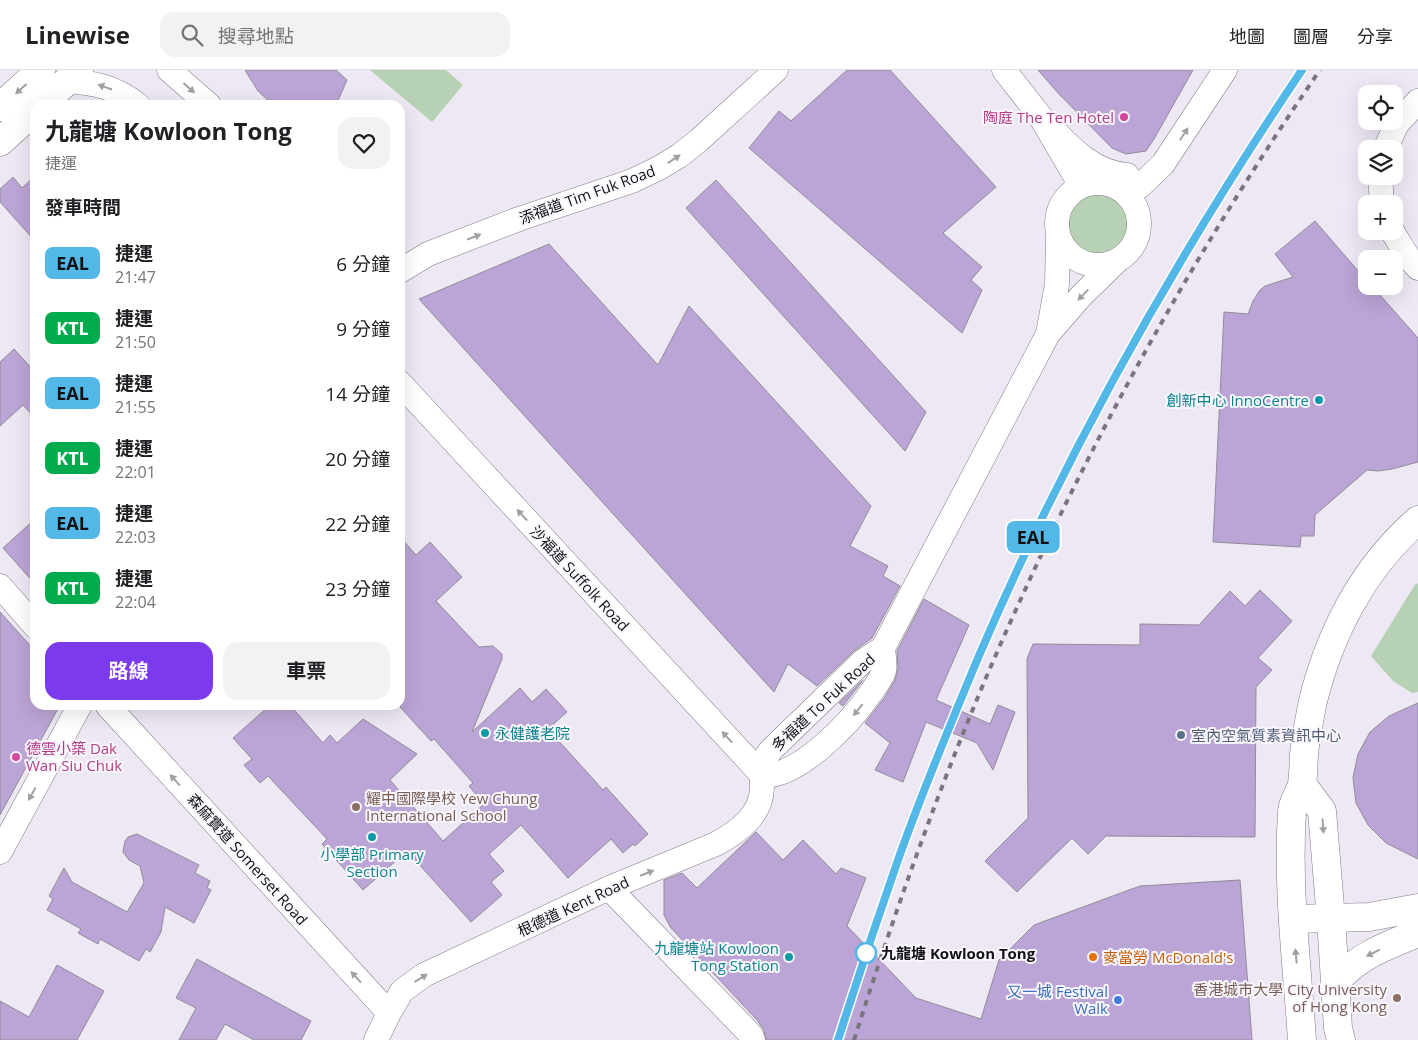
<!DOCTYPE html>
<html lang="zh-TW">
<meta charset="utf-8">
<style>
body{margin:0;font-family:"Open Sans","Noto Sans TC",sans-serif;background:#f2f2f2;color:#202124;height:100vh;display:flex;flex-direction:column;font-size:19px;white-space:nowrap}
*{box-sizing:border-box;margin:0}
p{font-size:16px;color:#757577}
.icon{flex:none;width:28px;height:28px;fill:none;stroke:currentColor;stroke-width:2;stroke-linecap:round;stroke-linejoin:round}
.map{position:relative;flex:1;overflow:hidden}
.drawer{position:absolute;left:30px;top:30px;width:375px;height:610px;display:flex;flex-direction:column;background:#fff;border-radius:15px;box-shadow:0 5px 20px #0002}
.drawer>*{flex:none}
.badge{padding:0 10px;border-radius:8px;font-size:18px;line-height:32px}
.fabs{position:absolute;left:1358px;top:15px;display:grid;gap:10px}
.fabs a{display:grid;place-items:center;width:45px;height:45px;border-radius:10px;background:#fff;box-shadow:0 5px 20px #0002;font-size:25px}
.map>.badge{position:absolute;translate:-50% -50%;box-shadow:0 0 0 2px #fff}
h2{padding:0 15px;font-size:19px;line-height:45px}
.round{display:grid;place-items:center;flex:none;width:52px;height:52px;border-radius:15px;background:#f2f2f2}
.head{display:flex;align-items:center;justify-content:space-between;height:85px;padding:0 15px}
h1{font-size:24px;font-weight:700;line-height:38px}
.action{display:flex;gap:10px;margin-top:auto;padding:10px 15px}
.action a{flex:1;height:58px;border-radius:15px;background:#7c3aed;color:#fff;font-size:20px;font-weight:700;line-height:58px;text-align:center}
.action a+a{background:#f2f2f2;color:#202124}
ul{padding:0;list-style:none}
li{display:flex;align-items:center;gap:15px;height:65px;padding:0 15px}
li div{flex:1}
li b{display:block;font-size:19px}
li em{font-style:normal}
li .badge{min-width:55px;font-weight:700;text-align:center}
header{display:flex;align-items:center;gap:30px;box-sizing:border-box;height:70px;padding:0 25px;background:#fff;border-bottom:1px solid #e0e0e0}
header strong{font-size:24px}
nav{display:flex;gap:28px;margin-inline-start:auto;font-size:18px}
.search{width:350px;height:45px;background:#f2f2f2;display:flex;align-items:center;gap:12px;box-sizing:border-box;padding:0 18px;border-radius:15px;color:#757577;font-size:19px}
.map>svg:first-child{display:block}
.green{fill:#b6d1b3}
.building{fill:#bba4d6;stroke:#918c98}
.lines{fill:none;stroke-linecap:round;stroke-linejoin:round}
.minor-casing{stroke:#807b86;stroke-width:25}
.tertiary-casing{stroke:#807b86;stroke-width:29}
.secondary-casing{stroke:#807b86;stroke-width:29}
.primary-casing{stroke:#807b86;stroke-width:29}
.trunk-casing{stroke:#807b86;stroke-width:29}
.minor{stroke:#fff;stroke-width:24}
.tertiary{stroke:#fff;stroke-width:28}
.secondary{stroke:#fff;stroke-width:28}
.primary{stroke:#fff;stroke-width:28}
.trunk{stroke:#fff;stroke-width:28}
.rail{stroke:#79757d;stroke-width:4;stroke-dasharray:6 6;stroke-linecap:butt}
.oneway{fill:#a1a0a2}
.line-casing{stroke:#fff;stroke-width:11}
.line{stroke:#53b7e8;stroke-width:8}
.hotel-dot{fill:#d1479c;stroke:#faf6fe;stroke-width:2}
.culture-dot{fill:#0f9aa8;stroke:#faf6fe;stroke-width:2}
.service-dot{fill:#5c6f8a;stroke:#faf6fe;stroke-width:2}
.education-dot{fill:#8d6e63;stroke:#faf6fe;stroke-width:2}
.stop-dot{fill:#fff;stroke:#53b7e8;stroke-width:2.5}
.food-dot{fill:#e8710a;stroke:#faf6fe;stroke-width:2}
.shop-dot{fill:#3f7fe0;stroke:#faf6fe;stroke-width:2}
.labels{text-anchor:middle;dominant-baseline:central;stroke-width:4;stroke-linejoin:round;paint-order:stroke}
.hotel-label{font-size:15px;fill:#b23c85;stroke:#faf6fe;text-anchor:end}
.street-label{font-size:15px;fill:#131116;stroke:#faf6fe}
.culture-label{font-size:15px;fill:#0d838f;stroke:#faf6fe;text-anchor:end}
.service-label{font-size:15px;fill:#4e5e75;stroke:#faf6fe;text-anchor:start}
.education-label{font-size:15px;fill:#785e54;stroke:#faf6fe;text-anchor:start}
.stop-label{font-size:15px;font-weight:bold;fill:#131116;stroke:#faf6fe;text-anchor:start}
.food-label{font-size:15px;fill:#c56008;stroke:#faf6fe;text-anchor:start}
.shop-label{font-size:15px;fill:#366cbe;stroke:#faf6fe;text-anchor:end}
</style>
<header>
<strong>Linewise</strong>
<div class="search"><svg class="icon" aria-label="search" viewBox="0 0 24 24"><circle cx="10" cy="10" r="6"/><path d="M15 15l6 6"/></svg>搜尋地點</div>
<nav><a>地圖</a><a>圖層</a><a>分享</a></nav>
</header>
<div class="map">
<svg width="1418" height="970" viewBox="0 0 1418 970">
<rect width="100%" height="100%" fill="#eee8f5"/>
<path class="green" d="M370 0H446L463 15 432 52Z
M1067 154a31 31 0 1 1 62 0a31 31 0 1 1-62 0Z
M1416 513 1418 514V622L1412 623 1393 611 1371 586Z"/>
<path class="building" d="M245 0H336L347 10 336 35H273L258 21Z
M847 0H890L996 117 943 163 982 197 971 210 982 220 962 263 749 78 779 41 791 51Z
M1038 0H1193L1154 69 1146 81 1126 84 1112 78 1058 23Z
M35 106V171L0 132V119L13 107 22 118Z
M716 110 926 342 905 381 686 138Z
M1315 151 1366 210V216H1372L1418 268V392L1392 399 1378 401 1367 400 1315 445 1314 466H1301L1300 477 1213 472 1224 242 1248 244 1253 231 1260 220 1265 216 1293 207 1275 184Z
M549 174 658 295 689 236 871 436 850 476 888 496 883 506 900 516 872 568 854 581 817 616 788 594 774 622 419 229Z
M14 279 35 302V348L23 335 0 356V292Z
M35 449V514L3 478Z
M400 467 416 485 430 472 462 507 436 531 479 577 493 576 502 584V589L472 662 520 618 532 632 546 619 567 642 548 659 603 720 606 717 648 764 635 776 633 774 623 783 611 769 568 808 521 755 489 784 504 801 491 812 502 825 471 852 407 781 363 820 322 774 327 769 268 706 260 713 244 695 252 689 233 668 270 635H290L323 673 330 665 337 673 363 649 417 684 390 710 443 771 484 734 469 716 473 713 434 669 431 671 400 637Z
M1260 520 1292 551 1258 588 1272 600 1256 617 1255 767 1106 766 1088 784 1072 768 1017 822 985 791 1028 748 1027 589 1033 574 1140 575V554L1199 555 1230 521 1245 536Z
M924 529 969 555 936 630 990 654 998 635 1015 642 993 700 977 673 926 652 903 712 875 700 890 673 865 653 885 627 895 610 898 599 897 581Z
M0 542 35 581V635H60L0 745Z
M863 610 843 636 839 633Z
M1418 633V789L1386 773 1368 755 1356 733 1353 708 1358 684 1370 662 1389 646Z
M756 762 783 790 803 770 836 804 841 798 866 808 847 856 916 928 981 949 999 890 1034 855 1140 816 1240 810 1252 970H766L764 960 757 950 671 858 664 845V810L682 803 697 818Z
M137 764 199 795 195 803 210 811 207 818 211 820 194 853 165 837 161 862 150 882 146 879 139 891 100 869 98 874 78 863 81 859 47 840 53 829 49 826 64 798 72 812 127 842 144 813 140 796 129 790 123 782 125 771 128 767Z
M197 889 311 951 301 970H254L225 954 216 970H179L196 938 176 928Z
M57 895 104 921 77 970H0V931L29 947Z"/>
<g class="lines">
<g class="minor-casing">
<path id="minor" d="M169 0 209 35
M1004 0 1040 46 1081 116
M67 11C96 13 115 17 138 35
M1040 46C1065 71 1089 102 1127 105
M1385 79 1397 54 1418 31
M1380 106 1382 134
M1057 154a41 41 0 1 1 82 0a41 41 0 1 1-82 0Z
M1127 125 1140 116 1163 94 1225 0
M1392 161 1408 187 1418 198
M400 201 428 184 519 149 632 111 659 98 679 86 698 71 776 0
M1048 264 1057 214 1058 167
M400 313 763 706C800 706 850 653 870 624 875 617 881 609 884 601 886 594 883 584 883 578
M0 516 35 556
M107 635 389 943
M0 782 80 635
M609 818 751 965 753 970
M376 970 389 943 402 921 424 905 609 818 716 774C738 762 762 745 762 717 762 697 758 699 770 681L863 591 883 578 1048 264 1081 226 1117 191"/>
</g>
<g class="tertiary-casing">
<path id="tertiary" d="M1293 849 1369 847 1418 838
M1336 912C1357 886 1388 875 1418 863"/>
</g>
<g class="secondary-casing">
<path id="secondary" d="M1302 714 1322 741 1331 849 1338 958 1341 970
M1302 970C1297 894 1287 818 1292 742 1292 732 1300 723 1302 714 1304 702 1303 688 1305 676 1307 661 1310 646 1313 631 1330 562 1364 497 1418 450"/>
</g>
<g class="primary-casing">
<path id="primary" d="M41 35 79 0
M0 72 35 40"/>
</g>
<g class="trunk-casing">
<path id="trunk" d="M0 37 41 0"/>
</g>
<use href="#minor" class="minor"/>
<use href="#tertiary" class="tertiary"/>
<use href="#secondary" class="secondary"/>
<use href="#primary" class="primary"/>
<use href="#trunk" class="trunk"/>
<path class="rail" d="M838 970C900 776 971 588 1063 406 1133 266 1215 131 1302 0
M854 970C901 822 954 675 1019 533 1103 347 1204 168 1320 0"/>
</g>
<defs><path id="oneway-solid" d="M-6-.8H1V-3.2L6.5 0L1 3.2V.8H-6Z" transform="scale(1.25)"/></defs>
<g class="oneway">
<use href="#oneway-solid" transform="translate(105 17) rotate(-161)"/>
<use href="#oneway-solid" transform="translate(189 18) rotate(41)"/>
<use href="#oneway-solid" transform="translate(21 19) rotate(138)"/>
<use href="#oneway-solid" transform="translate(1184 64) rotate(-57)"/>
<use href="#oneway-solid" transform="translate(674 89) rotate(-33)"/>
<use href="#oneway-solid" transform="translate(474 167) rotate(-21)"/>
<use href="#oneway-solid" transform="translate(1083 225) rotate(134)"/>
<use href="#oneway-solid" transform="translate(522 445) rotate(-133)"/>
<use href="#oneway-solid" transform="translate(858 640) rotate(129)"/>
<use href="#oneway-solid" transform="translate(727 667) rotate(-133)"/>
<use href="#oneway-solid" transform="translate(175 710) rotate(-132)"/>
<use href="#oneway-solid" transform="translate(32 724) rotate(119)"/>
<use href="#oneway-solid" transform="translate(1323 756) rotate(86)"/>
<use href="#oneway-solid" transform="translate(647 803) rotate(-22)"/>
<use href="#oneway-solid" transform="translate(1373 883) rotate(154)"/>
<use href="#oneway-solid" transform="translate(1296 886) rotate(-95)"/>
<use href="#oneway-solid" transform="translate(356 907) rotate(-132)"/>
<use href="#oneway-solid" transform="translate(421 908) rotate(-31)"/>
</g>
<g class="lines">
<g class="line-casing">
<path id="line" d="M838 970C857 910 877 850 898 790 922 722 950 655 978 588 1066 382 1177 186 1302 0"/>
</g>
<use href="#line" class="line"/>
</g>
<g class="hotel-dot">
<circle cx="1124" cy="47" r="5"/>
<circle cx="16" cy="687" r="5"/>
</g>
<g class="culture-dot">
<circle cx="1319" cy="330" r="5"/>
<circle cx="485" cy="663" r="5"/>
<circle cx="372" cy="767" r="5"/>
<circle cx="789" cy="887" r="5"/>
</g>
<circle class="service-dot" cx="1181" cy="665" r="5"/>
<g class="education-dot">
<circle cx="356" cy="737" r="5"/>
<circle cx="1397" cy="928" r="5"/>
</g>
<circle class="stop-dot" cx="866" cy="883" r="10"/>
<circle class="food-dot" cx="1093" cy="887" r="5"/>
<circle class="shop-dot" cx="1118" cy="930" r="5"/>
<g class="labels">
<g class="hotel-label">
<text x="1114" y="47">陶庭 The Ten Hotel</text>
<text x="26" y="678" text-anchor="start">德雲小築 Dak<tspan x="26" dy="17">Wan Siu Chuk</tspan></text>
</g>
<g class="street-label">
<text transform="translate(587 124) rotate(-20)">添福道 Tim Fuk Road</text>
<text transform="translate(580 508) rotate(47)">沙福道 Suffolk Road</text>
<text transform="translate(823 632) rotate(-43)">多福道 To Fuk Road</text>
<text transform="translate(248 789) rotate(48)">森麻實道 Somerset Road</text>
<text transform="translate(573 836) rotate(-25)">根德道 Kent Road</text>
</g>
<g class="culture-label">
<text x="1309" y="330">創新中心 InnoCentre</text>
<text x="495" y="663" text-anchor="start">永健護老院</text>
<text x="372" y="784" text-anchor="middle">小學部 Primary<tspan x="372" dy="17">Section</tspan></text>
<text x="779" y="878">九龍塘站 Kowloon<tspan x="779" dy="17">Tong Station</tspan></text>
</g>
<g class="service-label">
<text x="1191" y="665">室內空氣質素資訊中心</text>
</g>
<g class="education-label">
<text x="366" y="728">耀中國際學校 Yew Chung<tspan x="366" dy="17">International School</tspan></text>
<text x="1387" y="919" text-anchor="end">香港城市大學 City University<tspan x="1387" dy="17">of Hong Kong</tspan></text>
</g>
<g class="stop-label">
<text x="881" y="883">九龍塘 Kowloon Tong</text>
</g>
<g class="food-label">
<text x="1103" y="887">麥當勞 McDonald's</text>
</g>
<g class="shop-label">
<text x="1108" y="921">又一城 Festival<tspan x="1108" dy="17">Walk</tspan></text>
</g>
</g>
</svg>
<div class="fabs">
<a><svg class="icon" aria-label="locate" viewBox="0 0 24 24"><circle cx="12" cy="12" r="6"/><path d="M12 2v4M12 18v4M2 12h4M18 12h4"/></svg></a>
<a><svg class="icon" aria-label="layers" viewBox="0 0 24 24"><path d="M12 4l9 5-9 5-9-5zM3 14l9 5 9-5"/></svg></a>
<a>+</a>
<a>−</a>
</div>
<b class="badge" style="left:1033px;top:467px;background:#53b7e8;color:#111">EAL</b>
<section class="drawer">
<div class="head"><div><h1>九龍塘 Kowloon Tong</h1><p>捷運</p></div><a class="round"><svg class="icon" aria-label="heart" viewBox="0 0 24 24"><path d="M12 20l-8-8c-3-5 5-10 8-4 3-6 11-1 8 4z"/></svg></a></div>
<h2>發車時間</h2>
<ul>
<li><span class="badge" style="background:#53b7e8;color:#111">EAL</span><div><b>捷運</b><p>21:47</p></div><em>6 分鐘</em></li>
<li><span class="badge" style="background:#00ab4e;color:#fff">KTL</span><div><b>捷運</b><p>21:50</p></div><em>9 分鐘</em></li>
<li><span class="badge" style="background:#53b7e8;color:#111">EAL</span><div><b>捷運</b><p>21:55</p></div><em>14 分鐘</em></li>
<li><span class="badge" style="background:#00ab4e;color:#fff">KTL</span><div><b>捷運</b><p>22:01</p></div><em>20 分鐘</em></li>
<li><span class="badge" style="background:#53b7e8;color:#111">EAL</span><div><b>捷運</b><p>22:03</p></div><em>22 分鐘</em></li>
<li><span class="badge" style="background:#00ab4e;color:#fff">KTL</span><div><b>捷運</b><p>22:04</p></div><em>23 分鐘</em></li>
</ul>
<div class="action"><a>路線</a><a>車票</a></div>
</section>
</div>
